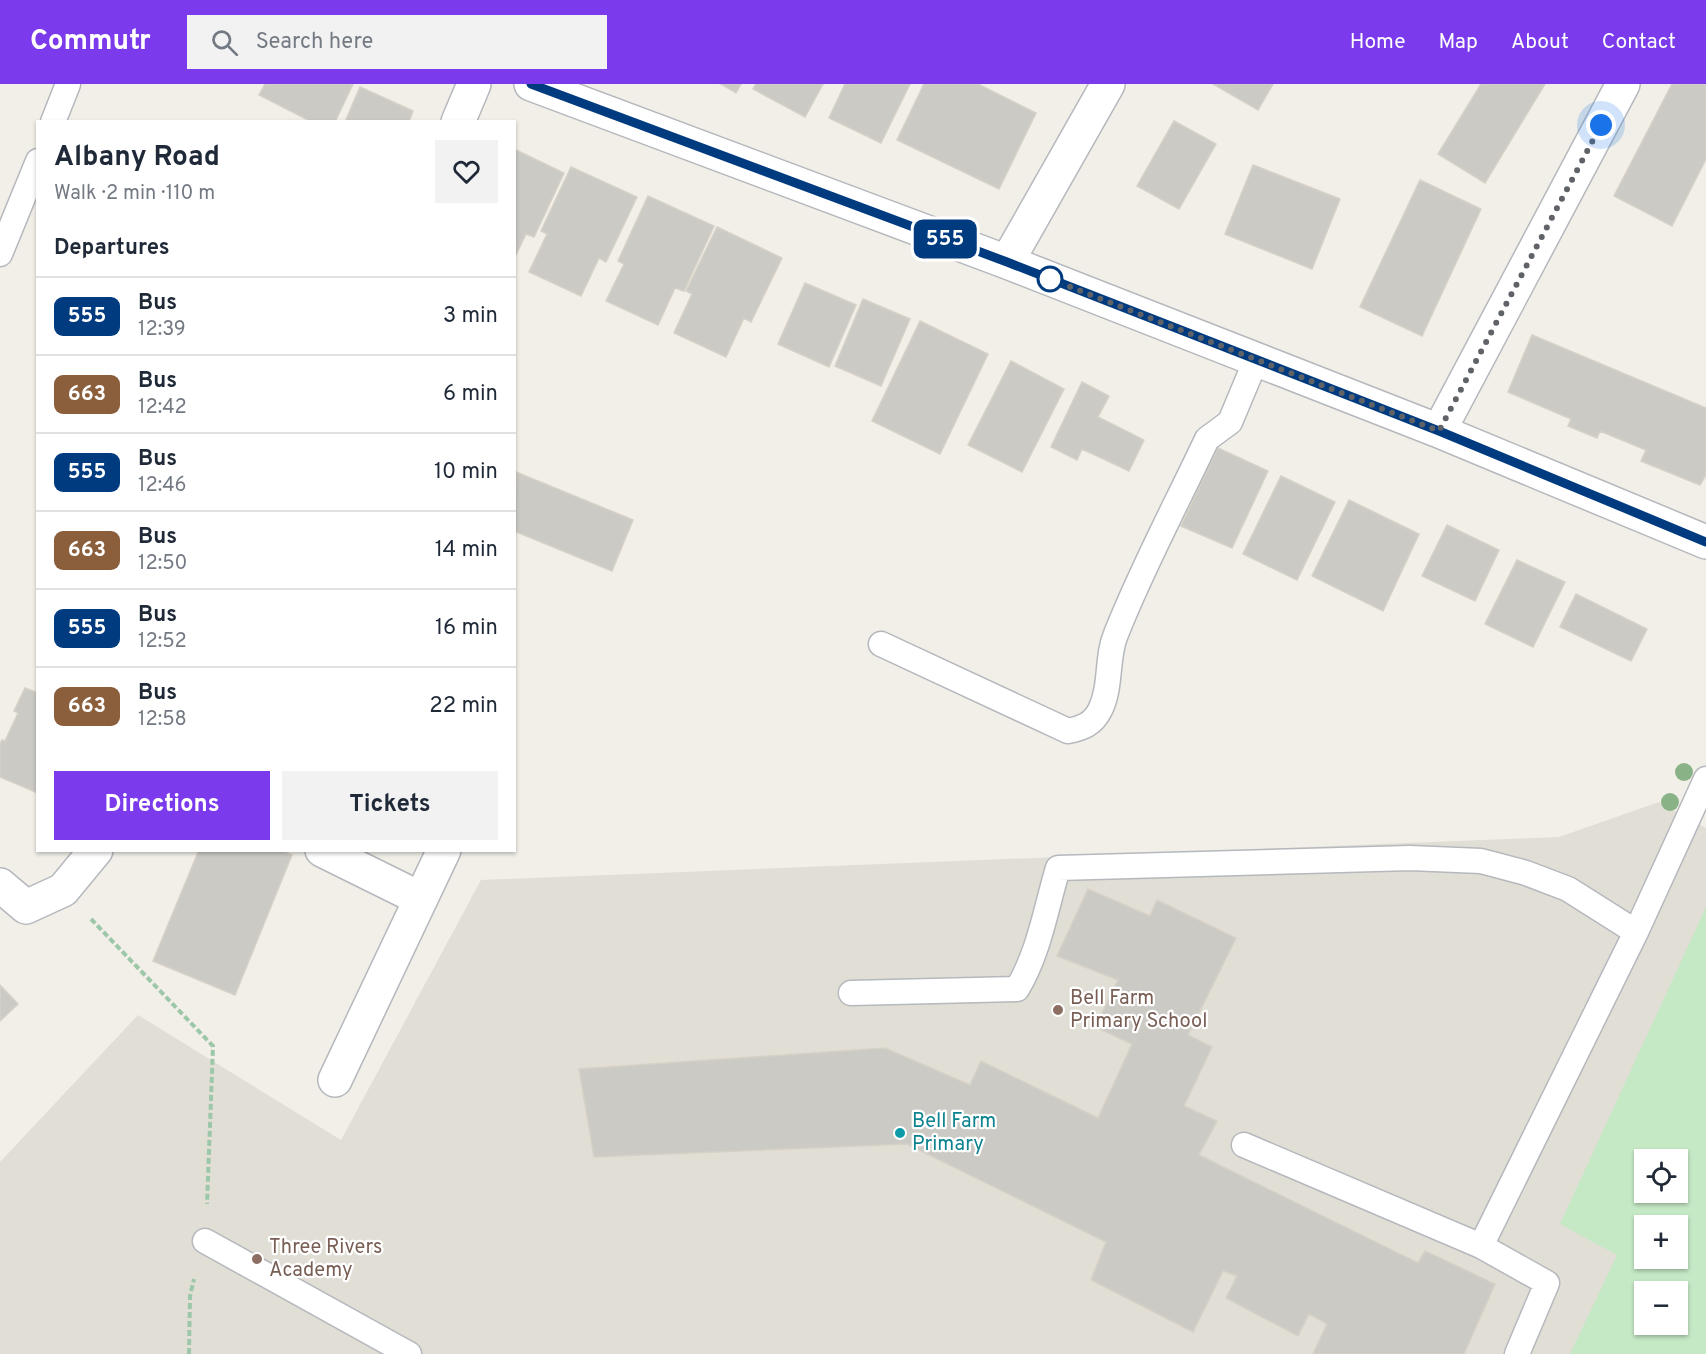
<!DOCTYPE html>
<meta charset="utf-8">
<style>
body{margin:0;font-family:Overpass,sans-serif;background:#f2f2f3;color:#1f2937;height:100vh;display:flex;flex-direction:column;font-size:22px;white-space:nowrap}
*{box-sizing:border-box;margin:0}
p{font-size:20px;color:#747a83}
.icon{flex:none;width:33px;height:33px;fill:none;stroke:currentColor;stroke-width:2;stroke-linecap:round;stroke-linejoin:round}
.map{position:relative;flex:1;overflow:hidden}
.details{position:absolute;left:36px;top:36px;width:480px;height:732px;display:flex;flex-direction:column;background:#fff;border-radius:0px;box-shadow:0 2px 4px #0004}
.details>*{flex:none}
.badge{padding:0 12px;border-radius:9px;font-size:21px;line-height:39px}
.fabs{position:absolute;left:1634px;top:1065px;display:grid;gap:12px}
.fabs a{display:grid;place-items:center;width:54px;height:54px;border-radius:0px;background:#fff;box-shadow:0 2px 4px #0004;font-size:30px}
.you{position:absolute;width:30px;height:30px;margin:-15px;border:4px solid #fff;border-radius:50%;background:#1a73e8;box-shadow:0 0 0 9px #1a73e833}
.map>.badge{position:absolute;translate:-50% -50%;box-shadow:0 0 0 3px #fff}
h2{padding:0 18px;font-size:22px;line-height:54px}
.round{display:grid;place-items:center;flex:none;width:63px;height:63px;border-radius:0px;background:#f2f2f3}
.headline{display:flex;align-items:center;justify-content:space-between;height:102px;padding:0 18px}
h1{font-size:28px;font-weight:700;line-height:45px}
.button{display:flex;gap:12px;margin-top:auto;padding:12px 18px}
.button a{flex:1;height:69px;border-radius:0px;background:#7c3aed;color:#fff;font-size:24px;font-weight:700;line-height:69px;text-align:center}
.button a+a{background:#f2f2f3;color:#1f2937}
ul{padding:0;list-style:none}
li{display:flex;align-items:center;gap:18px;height:78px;padding:0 18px;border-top:2px solid #e0e1e3}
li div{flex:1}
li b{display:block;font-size:22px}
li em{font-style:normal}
li .badge{min-width:66px;font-weight:700;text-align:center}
header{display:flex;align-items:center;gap:36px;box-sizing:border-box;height:84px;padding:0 30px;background:#7c3aed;color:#fff}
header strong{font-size:28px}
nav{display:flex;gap:33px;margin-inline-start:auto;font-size:21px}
.search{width:420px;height:54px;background:#f2f2f3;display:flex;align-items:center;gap:15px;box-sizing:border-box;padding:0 21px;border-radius:0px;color:#747a83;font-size:22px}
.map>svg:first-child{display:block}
.education{fill:#e1ded6;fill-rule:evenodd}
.green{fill:#c5e8c5;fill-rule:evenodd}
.building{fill:#cccac5;stroke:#d6d1c6;stroke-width:1.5}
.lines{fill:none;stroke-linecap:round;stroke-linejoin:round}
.service-casing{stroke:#b5b8bc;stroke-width:27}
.minor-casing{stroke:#b5b8bc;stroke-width:36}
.path{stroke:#9cc7a9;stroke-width:4;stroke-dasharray:6 3;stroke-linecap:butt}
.service{stroke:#fff;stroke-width:24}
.minor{stroke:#fff;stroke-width:33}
.tree{fill:#89b387}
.line-casing{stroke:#fff;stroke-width:14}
.line{stroke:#003b80;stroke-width:9}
.walk{stroke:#5f6368;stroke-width:6;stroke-dasharray:0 10.8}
.stop-dot{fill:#fff;stroke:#003b80;stroke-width:3}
.education-dot{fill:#8d6e63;stroke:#fff;stroke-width:2}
.culture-dot{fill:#0f9aa8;stroke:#fff;stroke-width:2}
.labels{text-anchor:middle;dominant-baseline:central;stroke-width:4.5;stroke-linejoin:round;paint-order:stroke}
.education-label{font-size:20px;fill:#785e54;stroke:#fff;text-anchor:start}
.culture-label{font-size:20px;fill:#0d838f;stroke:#fff;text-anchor:start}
</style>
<header>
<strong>Commutr</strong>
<div class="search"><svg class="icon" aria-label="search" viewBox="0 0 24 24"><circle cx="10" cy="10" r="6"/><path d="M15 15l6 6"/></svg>Search here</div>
<nav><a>Home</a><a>Map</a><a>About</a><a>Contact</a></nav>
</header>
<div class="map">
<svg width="1706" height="1270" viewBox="0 0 1706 1270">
<rect width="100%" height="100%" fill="#f1efe8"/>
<path class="education" d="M1659 718 1706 744V1270H0V1078L138 931 341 1056 481 796 1559 753ZM1644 1076H1677V1108H1644ZM1644 1142H1677V1174H1644ZM1644 1208H1677V1240H1644Z"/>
<path class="green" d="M1706 823V1270H1570L1617 1171 1560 1140ZM1644 1076H1677V1108H1644ZM1644 1142H1677V1174H1644ZM1644 1208H1677V1240H1644Z"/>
<path class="building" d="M265 0H353L335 38H312L259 11Z
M721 0H741L736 9Z
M756 0H823L805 33 753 5Z
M845 0H910L881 59 829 34Z
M924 0H978L1036 29 999 105 897 56Z
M1213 0H1273L1258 26Z
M1481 0H1545L1485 99 1438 70Z
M1672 0H1706V75L1672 142 1614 112Z
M360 3 413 27 409 38H345Z
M1174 37 1216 60 1179 125 1137 102Z
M514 65 564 89 534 153 526 150 514 175Z
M1253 81 1340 115 1312 185 1225 150Z
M571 83 637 113 606 178 599 174 581 212 529 188 547 150 541 147Z
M1420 96 1481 125 1422 252 1360 223Z
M648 112 714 142 684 207 675 204 658 241 606 217 624 180 618 177Z
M717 143 782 174 751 238 744 234 726 273 674 249 692 210 686 207Z
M805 199 856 221 829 283 778 260Z
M863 215 910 235 881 302 835 282Z
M920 237 988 270 940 370 872 337Z
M1532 251 1706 324V391L1700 401 1641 377 1646 366 1600 347 1597 354 1568 342 1571 335 1508 308Z
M1011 277 1064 305 1022 388 968 361Z
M1082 298 1109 312 1098 333 1144 356 1129 387 1082 365 1077 376 1051 363Z
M1218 364 1268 387 1232 464 1181 442Z
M516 388 633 436 612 487 514 447Z
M1281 392 1335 418 1297 496 1243 470Z
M1349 416 1419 450 1383 527 1312 492Z
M1447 441 1499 466 1475 517 1422 492Z
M1517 476 1565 498 1533 563 1485 540Z
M1576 510 1647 545 1631 577 1560 543Z
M25 604 38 609V709L0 693V660L2 656 5 657 18 629 14 627Z
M199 766H280L292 771 235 911 153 877Z
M1088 805 1150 832 1157 816 1236 854 1188 951 1212 963 1184 1022 1217 1037 1199 1071 1418 1179 1425 1167 1495 1200 1464 1270H1313L1327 1240 1309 1230 1298 1252 1226 1214 1237 1192 1223 1187 1193 1248 1091 1196 1106 1158 907 1060 594 1073 579 985 885 964 970 1001 981 977 1098 1034 1132 960 1095 943 1118 896 1057 872Z
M0 901 18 920 0 937Z"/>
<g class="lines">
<g class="service-casing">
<path id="service" d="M53 38 68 0
M0 170 38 77
M881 560 1068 647C1083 644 1093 640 1100 626 1112 602 1106 573 1116 550 1142 484 1177 419 1207 355L1230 338 1256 276
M851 909 1017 905C1039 869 1046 824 1058 784L1410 774 1481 777 1526 789 1568 805 1636 848
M1244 1061 1481 1162 1547 1199 1517 1270
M205 1157 409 1270
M1481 1162 1636 848 1706 695"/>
</g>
<g class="minor-casing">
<path id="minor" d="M531 0 1007 178 1439 347 1706 458
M458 38 474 0
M1007 178 1108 0
M1439 347 1623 0
M322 766 421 815
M0 801 26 823 63 806 96 766
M335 996 444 766"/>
</g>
<path class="path" d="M91 835 213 962 207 1120
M189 1270 190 1212 194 1195"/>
<use href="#service" class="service"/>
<use href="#minor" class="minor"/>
</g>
<g class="tree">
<circle cx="1684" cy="688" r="9"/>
<circle cx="1670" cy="718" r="9"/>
</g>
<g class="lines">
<g class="line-casing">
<path id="line" d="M531 0 1007 178 1439 347 1706 458"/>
</g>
<use href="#line" class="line"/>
<path class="walk" d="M1050 195 1439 347 1601 41"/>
</g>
<circle class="stop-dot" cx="1050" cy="195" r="12"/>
<g class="education-dot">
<circle cx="1058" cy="926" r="6"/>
<circle cx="257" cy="1175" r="6"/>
</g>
<circle class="culture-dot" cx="900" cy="1049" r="6"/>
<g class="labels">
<g class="education-label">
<text x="1070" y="915">Bell Farm<tspan x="1070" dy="23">Primary School</tspan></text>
<text x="269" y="1164">Three Rivers<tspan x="269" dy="23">Academy</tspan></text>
</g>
<g class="culture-label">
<text x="912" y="1038">Bell Farm<tspan x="912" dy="23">Primary</tspan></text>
</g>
</g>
</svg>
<div class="fabs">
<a><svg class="icon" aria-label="locate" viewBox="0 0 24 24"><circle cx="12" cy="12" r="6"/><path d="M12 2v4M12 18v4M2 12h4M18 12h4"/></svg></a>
<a>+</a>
<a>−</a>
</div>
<div class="you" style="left:1601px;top:41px"></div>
<b class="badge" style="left:945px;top:155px;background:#003b80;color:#fff">555</b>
<section class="details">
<div class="headline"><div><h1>Albany Road</h1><p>Walk · 2 min · 110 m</p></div><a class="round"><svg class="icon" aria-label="heart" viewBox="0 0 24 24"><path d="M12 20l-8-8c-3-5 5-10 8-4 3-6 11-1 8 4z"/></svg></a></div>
<h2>Departures</h2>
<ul>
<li><span class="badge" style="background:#003b80;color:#fff">555</span><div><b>Bus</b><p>12:39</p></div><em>3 min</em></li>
<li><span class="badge" style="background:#8b5e3c;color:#fff">663</span><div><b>Bus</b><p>12:42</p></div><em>6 min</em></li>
<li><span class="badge" style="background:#003b80;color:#fff">555</span><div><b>Bus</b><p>12:46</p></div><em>10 min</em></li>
<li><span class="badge" style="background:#8b5e3c;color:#fff">663</span><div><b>Bus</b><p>12:50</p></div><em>14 min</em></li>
<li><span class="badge" style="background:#003b80;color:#fff">555</span><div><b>Bus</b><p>12:52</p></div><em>16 min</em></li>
<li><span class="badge" style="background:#8b5e3c;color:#fff">663</span><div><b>Bus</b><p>12:58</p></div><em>22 min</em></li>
</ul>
<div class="button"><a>Directions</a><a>Tickets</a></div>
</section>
</div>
